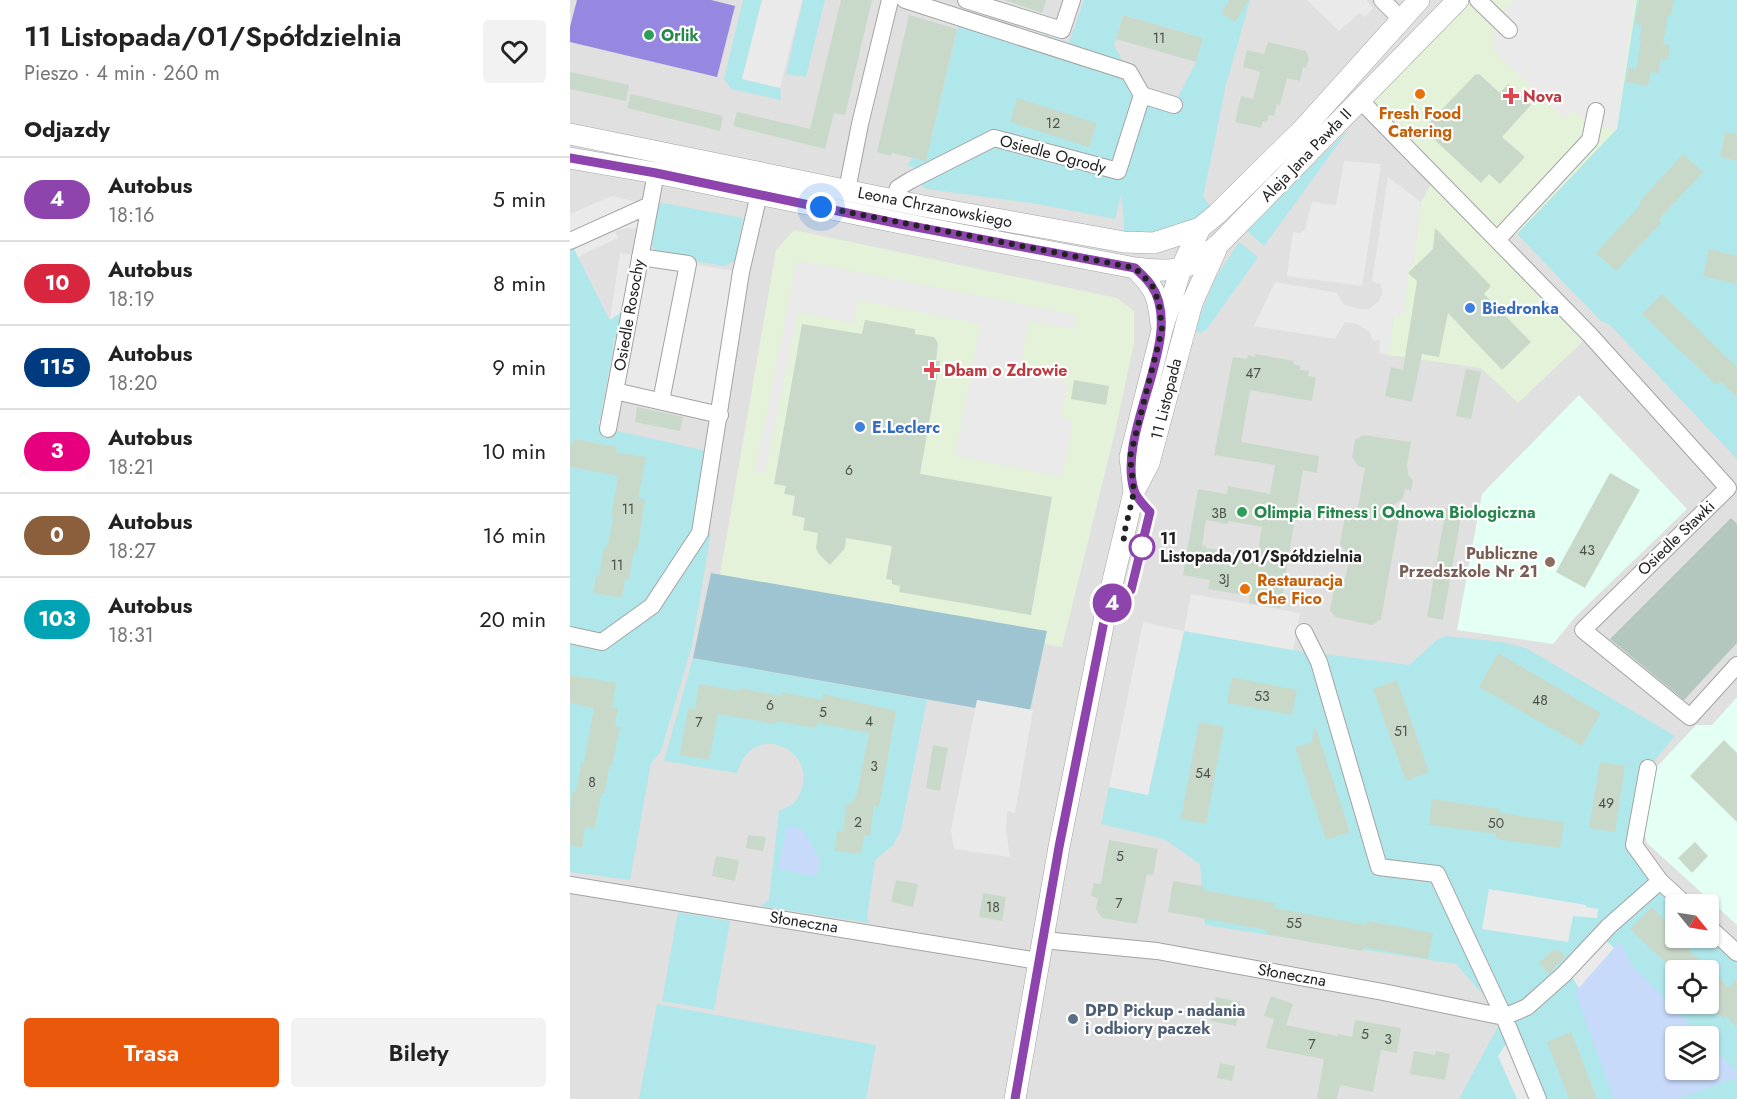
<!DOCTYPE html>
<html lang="pl">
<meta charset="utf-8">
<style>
body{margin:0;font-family:Jost,sans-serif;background:#f2f2f2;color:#222;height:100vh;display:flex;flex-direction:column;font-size:22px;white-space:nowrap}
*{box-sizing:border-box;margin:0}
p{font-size:20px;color:#767676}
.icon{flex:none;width:33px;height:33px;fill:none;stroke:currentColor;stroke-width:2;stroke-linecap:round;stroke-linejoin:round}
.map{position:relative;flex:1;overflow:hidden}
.drawer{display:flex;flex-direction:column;background:#fff;width:570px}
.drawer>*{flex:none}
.badge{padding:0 12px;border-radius:20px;font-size:21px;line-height:39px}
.needle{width:39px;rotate:120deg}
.buttons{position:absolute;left:1095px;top:894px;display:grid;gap:12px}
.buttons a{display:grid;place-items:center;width:54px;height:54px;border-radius:6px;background:#fff;box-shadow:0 2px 4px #0004;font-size:30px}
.you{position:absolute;width:30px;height:30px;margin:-15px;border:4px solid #fff;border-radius:50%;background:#1a73e8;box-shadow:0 0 0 9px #1a73e833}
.map>.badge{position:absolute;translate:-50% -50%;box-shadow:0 0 0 3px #fff}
h2{padding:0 24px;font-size:22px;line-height:54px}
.round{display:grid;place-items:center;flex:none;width:63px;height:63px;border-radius:6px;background:#f2f2f2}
.head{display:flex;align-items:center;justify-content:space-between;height:102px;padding:0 24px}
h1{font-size:28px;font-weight:600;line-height:45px}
.cta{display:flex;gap:12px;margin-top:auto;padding:12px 24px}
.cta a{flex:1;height:69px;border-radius:6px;background:#ea580c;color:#fff;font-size:24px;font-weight:600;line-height:69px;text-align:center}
.cta a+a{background:#f2f2f2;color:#222}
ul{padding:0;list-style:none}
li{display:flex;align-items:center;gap:18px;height:84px;padding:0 24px;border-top:2px solid #e0e0e0}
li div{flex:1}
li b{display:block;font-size:22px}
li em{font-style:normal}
li .badge{min-width:66px;font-weight:700;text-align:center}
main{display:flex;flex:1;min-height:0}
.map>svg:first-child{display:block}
.residential{fill:#dfe0df;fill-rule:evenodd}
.commercial{fill:#e3f2d9}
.education{fill:#e4fff3}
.construction{fill:#b4c7be}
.grass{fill:#b0e7eb;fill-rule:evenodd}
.forest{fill:#9ec4d1}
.park{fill:#c7dafa}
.pitch{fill:#9687e0}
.parking{fill:#eaeaea}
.building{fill:#c9d9c9;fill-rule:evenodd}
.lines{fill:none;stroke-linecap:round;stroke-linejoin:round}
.minor-casing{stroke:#a3a3a3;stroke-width:18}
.tertiary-casing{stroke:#a3a3a3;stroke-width:22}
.minor{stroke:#fff;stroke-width:16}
.tertiary{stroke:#fff;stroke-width:21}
.line-casing{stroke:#fff;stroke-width:14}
.line{stroke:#8e44ad;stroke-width:9}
.walk{stroke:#222;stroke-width:6;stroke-dasharray:0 10.8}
.leisure-dot{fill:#2e9e5b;stroke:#fff;stroke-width:2}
.food-dot{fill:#e8710a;stroke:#fff;stroke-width:2}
.health-dot{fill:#e0444e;stroke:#fff;stroke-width:2}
.shop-dot{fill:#3f7fe0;stroke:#fff;stroke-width:2}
.stop-dot{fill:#fff;stroke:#8e44ad;stroke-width:3}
.education-dot{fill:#8d6e63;stroke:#fff;stroke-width:2}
.service-dot{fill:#5c6f8a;stroke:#fff;stroke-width:2}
.labels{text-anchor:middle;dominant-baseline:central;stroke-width:4.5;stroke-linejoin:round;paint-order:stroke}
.number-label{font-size:14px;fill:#4c504c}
.leisure-label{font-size:16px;font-weight:bold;fill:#27864d;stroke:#fff;text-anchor:start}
.health-label{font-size:16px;font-weight:bold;fill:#be3a42;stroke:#fff;text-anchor:start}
.food-label{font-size:16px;font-weight:bold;fill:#c56008;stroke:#fff}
.street-label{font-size:16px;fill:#222;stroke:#fff}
.shop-label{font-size:16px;font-weight:bold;fill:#366cbe;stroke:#fff;text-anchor:start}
.stop-label{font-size:16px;font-weight:bold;fill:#222;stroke:#fff;text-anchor:start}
.education-label{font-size:16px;font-weight:bold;fill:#785e54;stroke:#fff;text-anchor:end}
.service-label{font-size:16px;font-weight:bold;fill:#4e5e75;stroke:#fff;text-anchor:start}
</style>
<main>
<section class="drawer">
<div class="head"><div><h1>11 Listopada/01/Spółdzielnia</h1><p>Pieszo · 4 min · 260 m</p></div><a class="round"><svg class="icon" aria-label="heart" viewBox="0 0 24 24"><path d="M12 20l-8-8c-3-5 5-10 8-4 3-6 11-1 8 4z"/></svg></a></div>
<h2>Odjazdy</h2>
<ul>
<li><span class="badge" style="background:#8e44ad;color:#fff">4</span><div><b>Autobus</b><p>18:16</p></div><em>5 min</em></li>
<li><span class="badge" style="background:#d7263d;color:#fff">10</span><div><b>Autobus</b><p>18:19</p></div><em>8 min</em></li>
<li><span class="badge" style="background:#003b80;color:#fff">115</span><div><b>Autobus</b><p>18:20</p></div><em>9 min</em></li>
<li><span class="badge" style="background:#e6007e;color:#fff">3</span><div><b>Autobus</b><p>18:21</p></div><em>10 min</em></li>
<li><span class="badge" style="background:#8b5e3c;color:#fff">0</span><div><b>Autobus</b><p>18:27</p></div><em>16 min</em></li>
<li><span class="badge" style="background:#00a3b4;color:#fff">103</span><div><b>Autobus</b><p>18:31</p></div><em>20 min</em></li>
</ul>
<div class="cta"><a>Trasa</a><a>Bilety</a></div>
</section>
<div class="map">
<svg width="1167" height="1099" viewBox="0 0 1167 1099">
<rect width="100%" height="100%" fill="#e9f2eb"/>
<path class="residential" d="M0 0H1167V1099H0ZM1106 904H1138V938H1106ZM1106 970H1138V1004H1106ZM1106 1036H1138V1070H1106Z"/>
<path class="commercial" d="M888 0H1133L1053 91 1047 129 947 234 928 240 1020 335 948 403 911 368 818 355 824 315H832L836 272 843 263 851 202 865 177 790 100Z
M224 230 547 298 564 311V343L545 432 492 647 148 586 206 250Z"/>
<path class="education" d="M1009 395 1117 509 1006 616 983 644 887 630 912 494Z
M1167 697V925L1077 843 1075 835 1083 771 1126 725H1142Z"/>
<path class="construction" d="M1161 518 1167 524V643L1114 700 1040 639Z"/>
<path class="grass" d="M173 0H192L172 79 210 88 211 100 161 89 154 79Z
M233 0H255L236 77 216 74Z
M514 0H680L656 85 633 197 647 214 554 242V220L551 194 545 219 468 204 357 189 341 180 357 171 337 166 342 158 356 160 390 18 471 43 475 35 499 43ZM553 15 633 38 626 62 604 105 572 95 544 45Z
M1067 0H1167V459L1040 325 1031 321 947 234 1047 129Z
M779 129 694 246 676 230Z
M87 202 173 218 165 261 154 266 94 256 86 252 80 242Z
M0 241 39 319 61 305 55 340 43 338V349L30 419 27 423 38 429 142 452 130 533H141L122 645 91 751 81 763 60 880 0 872Z
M669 242 688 257 637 329 630 333 624 330 645 279Z
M614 631 723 650 839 665 867 640 875 636 932 642 956 648 1105 736 1078 768 1064 844 1106 904V938H1138L1167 953V1099H889L933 1017 886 964 635 925 630 864 594 839 531 824 539 787 578 794ZM1106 970H1138V1004H1106ZM1106 1036H1138V1070H1106Z
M123 658 357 700 331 830 323 845 305 860 297 917 299 923 190 906 199 900 209 811C214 808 221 806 225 802 226 801 229 795 230 793 248 754 194 724 172 760 170 764 169 769 167 773L94 761Z
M108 912 160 921 144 1010 92 1001Z
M87 1004 306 1045 296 1099H69Z"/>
<path class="forest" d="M141 573 477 631 460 710 406 708 123 658Z"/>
<path class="park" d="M217 826 232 829 250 859 247 877 208 869Z
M1050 942 1061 964 1131 1036H1106V1070H1138L1139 1044 1167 1073V1077L1107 1099H1044L1005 992Z"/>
<path class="pitch" d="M7 0H141L165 6 147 77 0 42V27Z"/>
<path class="parking" d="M192 0H232L210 88 172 79Z
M737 0H796L803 8 795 17 789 13 769 31Z
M944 0H1064L1047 129 1023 127 1004 111 994 118 922 49 926 18Z
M774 161 811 164 792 286 717 276 723 232 730 233 735 230 742 202 766 205Z
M818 177 851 202 843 263 836 273 838 279 833 315H824L818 355 809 353 810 341 802 340 800 332 787 324 775 322 765 339 684 326 705 282 767 293 774 305 790 309H799L808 302 813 292 810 284 802 281Z
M42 196 80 205 75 229 57 228 45 231 48 238 11 255 9 258 0 241V214Z
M50 253 171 272 150 415 45 391 60 306 40 320Z
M227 260 506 315 503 329 459 321 449 372 498 382 491 418 503 421 492 477 385 456 411 324 288 300 283 323 228 312 195 474 185 472Z
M621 594 730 613 723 650 614 631 578 795 539 787 573 622 614 631Z
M407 700 463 710 445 813 437 811 436 830 440 857 384 849 381 830Z
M919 889 1016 905V907L1028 909 1027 918 1003 916 998 942 912 929Z
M1035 939 1044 948 1009 988 1002 977Z
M936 1044 960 1099H947L928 1056Z"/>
<path class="building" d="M271 0H302L275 115 264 113 255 149 163 126 167 112 240 129Z
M434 0H476L472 13Z
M659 0H679L665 22 651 13Z
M1069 0H1104L1101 16 1098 15 1093 44 1100 45 1098 60 1091 59 1089 73 1081 72 1078 86 1056 82 1058 68 1066 69 1071 40H1069L1072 25 1065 24Z
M339 15 387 29 356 161 322 153 321 156 307 152Z
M553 15 633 38 626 62 546 39Z
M698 42 736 51 739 58 736 68 733 67 730 81 717 78 710 105 707 104 704 116 699 115 697 122 693 121 691 128 665 122 671 96 683 99 690 72 673 67 677 50 694 54Z
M0 72 59 85 56 101 0 89Z
M906 74 907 75 909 74 930 93 938 84 961 105 932 137 955 157 930 184 919 174 911 183 855 131 857 129 855 127Z
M61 94 153 116 150 131 57 108Z
M447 98 527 123 519 147 440 122Z
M1155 132 1167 134V161L1150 157Z
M1113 154 1133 172 1089 219 1092 222 1046 271 1026 253 1071 204 1069 202Z
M865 228 921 286 914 294 961 342 932 370 878 313 869 357 852 354 842 402 815 396 821 367 833 370 847 281 838 273 863 249Z
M1139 249 1167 256V284L1133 276Z
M1092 294 1167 367V397L1150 381 1146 385 1072 314Z
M295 320 345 329V334L364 337 368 343 366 361H370L350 474 482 497 461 615 329 592 330 586 322 584V580L316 579 322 546 276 538 275 548 260 565 248 553 246 548 248 533 233 530 235 518 222 515 225 496 214 494 216 486 204 484 232 324 292 334Z
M685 354 724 361 723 364 730 366V370L739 371 738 376 746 377 742 401 680 390 671 442 749 456 747 473 733 470 710 608 679 603 680 596 638 589 640 580 613 575 628 489 657 494 658 486 700 494 705 465 644 455 663 357 677 359 678 355 685 357ZM636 520 658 524 659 521 692 527 686 561 648 555 649 550 636 548V546L632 545Z
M896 369 911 372 901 419 886 416Z
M504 380 539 386 536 405 501 399Z
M67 407 113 417 110 431 65 422Z
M793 435 841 442 837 465 838 474 843 481 841 491 835 489 833 498 810 516 829 519 811 619 802 625 765 617 760 610 766 578 775 579 780 554 776 552 770 544 776 510 787 512 795 468 788 466 782 457 785 440Z
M4 439 47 447 46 452 76 457 68 498 75 500 67 552 64 551 59 580 55 579 52 598 23 593 26 576 29 577 34 547 37 548 40 535 43 518H41L48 476 0 467V443L3 444Z
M1040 473 1070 490 1015 588 986 572Z
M876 508 892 511 873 620 857 617Z
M928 653 1031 713 1012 746 909 687Z
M0 675 46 683 42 707 48 708 45 726 50 727 42 766 40 765 34 794H31L25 829 15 827 12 848 0 845V809L3 791 6 792 11 763H14L24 708 0 703Z
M662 677 727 690 722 715 657 703Z
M827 680 859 772 836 781 803 689Z
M129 684 170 691V688L212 696V692L252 700 253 694 326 711 309 807 304 806 300 836 294 835 291 854 265 851 267 831 273 832 276 804H282L283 798H286L299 733 247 723 246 728 205 721V724L148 714 139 760 110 755 118 708 125 709Z
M629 722 654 727 636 824 611 819Z
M745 726 780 832 756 840 725 747 741 743Z
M1154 740 1167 753V822L1120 776Z
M363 745 378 748 370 791 356 788Z
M1030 762 1055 766 1045 832 1019 828Z
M862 799 930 809V813L994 822 990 848 925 839 926 834 859 825Z
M178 835 196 837 193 851 176 848Z
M539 840 588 849 583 875 577 874 567 924 532 918 526 909 528 898 521 896 524 883 531 884Z
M1125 842 1138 856 1122 873 1108 858Z
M146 856 169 860 165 881 142 876Z
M326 880 348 884 343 907 321 902Z
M603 881 633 886V890L705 903 704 908 797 925 798 921 863 933 858 959 793 947 792 951 696 934 697 930 598 912Z
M413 893 436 897 432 921 409 917Z
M1082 907 1106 931V938H1112L1120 945 1117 948 1159 988 1167 979V1027L1156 1016 1153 1019 1138 1005V970H1103L1060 929Z
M983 950 990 951 995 957 979 974 969 963Z
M701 996 723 1004 716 1025 767 1036 768 1034 782 1037 785 1020 831 1028 827 1053 811 1050 803 1092 770 1085 767 1099H747L754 1059 696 1048 704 1019 694 1016Z
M646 997 670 1002 666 1026 641 1021 635 1013 643 1009Z
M1001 1032 1007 1047 1027 1099H999L977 1042Z
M844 1051 865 1055 866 1051 880 1054 875 1080 840 1074Z
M650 1063 665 1066 662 1081 647 1078Z"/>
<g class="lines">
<g class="minor-casing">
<path id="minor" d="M335 0 559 72 572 95
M396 0 492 30 502 0
M812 0 831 19
M908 0 939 30
M790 100 1020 335 1158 488 1013 630 1120 717 1167 665
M277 190 290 124 320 0
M324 199 328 188 341 180 424 138 548 171 572 95 604 105
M927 240 1020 140 1026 111
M0 241 80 205
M70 257 118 264 91 401
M45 391 150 415
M38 429 86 173
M734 632 749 662 809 867 867 874 934 1017
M0 635 32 642 82 606 130 533 171 272 189 194
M1078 768 1064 845 1090 881
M0 885 468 961
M1138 926 1167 953
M473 940 587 951 813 992 934 1017
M968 1099 934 1017 957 1007 994 974 1039 926 1090 881 1115 904"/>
</g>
<g class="tertiary-casing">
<path id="tertiary" d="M0 134 353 206 554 242 584 243 630 228 647 214 734 128 849 0
M0 158 86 173 350 227 565 268C605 273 618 271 648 245L888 0
M565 268C585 288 588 295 591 324
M564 492 560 457 592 330 611 269 630 228
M445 1099 489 847 537 606 564 492 579 463 622 303 646 250"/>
</g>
<use href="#minor" class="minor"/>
<use href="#tertiary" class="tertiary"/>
</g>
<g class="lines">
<g class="line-casing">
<path id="line" d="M0 158 86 173 330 224 565 268C570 273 577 279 581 285 617 336 546 430 564 490 566 498 575 506 580 512L561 590 537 606 489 847 445 1099"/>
</g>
<use href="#line" class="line"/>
<path class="walk" d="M251 207 565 268 582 285 589 303 592 330 560 457 564 492 553 538 572 547"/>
</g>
<g class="leisure-dot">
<circle cx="79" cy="35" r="6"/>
<circle cx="672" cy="512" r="6"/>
</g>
<g class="food-dot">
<circle cx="850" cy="94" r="6"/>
<circle cx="675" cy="589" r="6"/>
</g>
<g class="health-dot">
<path d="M938 87h6v6h6v6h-6v6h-6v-6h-6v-6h6z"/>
<path d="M359 361h6v6h6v6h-6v6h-6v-6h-6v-6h6z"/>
</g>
<g class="shop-dot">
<circle cx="900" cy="308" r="6"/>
<circle cx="290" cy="427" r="6"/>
</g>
<circle class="stop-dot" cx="572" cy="547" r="12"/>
<circle class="education-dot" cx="980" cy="562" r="6"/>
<circle class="service-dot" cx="503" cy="1019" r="6"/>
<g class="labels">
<g class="number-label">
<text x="589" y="38">11</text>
<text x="483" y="123">12</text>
<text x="683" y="373">47</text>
<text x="279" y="470">6</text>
<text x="58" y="509">11</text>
<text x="649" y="513">3B</text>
<text x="1017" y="550">43</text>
<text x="47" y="565">11</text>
<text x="654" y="579">3J</text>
<text x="692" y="696">53</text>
<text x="970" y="700">48</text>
<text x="200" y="705">6</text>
<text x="253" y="712">5</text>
<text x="299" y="721">4</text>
<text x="129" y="722">7</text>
<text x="831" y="731">51</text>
<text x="304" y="766">3</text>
<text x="633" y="773">54</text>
<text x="22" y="782">8</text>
<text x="1036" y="803">49</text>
<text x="288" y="822">2</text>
<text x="926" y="823">50</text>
<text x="550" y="856">5</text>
<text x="549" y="903">7</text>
<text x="423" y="907">18</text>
<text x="724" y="923">55</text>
<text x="795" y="1034">5</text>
<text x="818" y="1039">3</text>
<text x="742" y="1044">7</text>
</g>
<g class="leisure-label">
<text x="91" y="35">Orlik</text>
<text x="684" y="512">Olimpia Fitness i Odnowa Biologiczna</text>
</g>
<g class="health-label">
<text x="953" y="96">Nova</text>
<text x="374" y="370">Dbam o Zdrowie</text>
</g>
<g class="food-label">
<text x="850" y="113">Fresh Food<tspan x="850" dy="18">Catering</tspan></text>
<text x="687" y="580" text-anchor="start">Restauracja<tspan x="687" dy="18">Che Fico</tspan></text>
</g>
<g class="street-label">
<text transform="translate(483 154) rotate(15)">Osiedle Ogrody</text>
<text transform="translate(736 155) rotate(-46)">Aleja Jana Pawła II</text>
<text transform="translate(365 207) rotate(11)">Leona Chrzanowskiego</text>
<text transform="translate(59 315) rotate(-80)">Osiedle Rosochy</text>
<text transform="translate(596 399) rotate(-76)">11 Listopada</text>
<text transform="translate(1106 538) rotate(-44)">Osiedle Stawki</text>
<text transform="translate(234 922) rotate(9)">Słoneczna</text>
<text transform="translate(722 975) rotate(10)">Słoneczna</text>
</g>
<g class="shop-label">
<text x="912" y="308">Biedronka</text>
<text x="302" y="427">E.Leclerc</text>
</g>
<g class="stop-label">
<text x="590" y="538">11<tspan x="590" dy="18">Listopada/01/Spółdzielnia</tspan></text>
</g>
<g class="education-label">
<text x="968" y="553">Publiczne<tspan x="968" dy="18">Przedszkole Nr 21</tspan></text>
</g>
<g class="service-label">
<text x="515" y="1010">DPD Pickup - nadania<tspan x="515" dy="18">i odbiory paczek</tspan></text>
</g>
</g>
</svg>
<div class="buttons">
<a><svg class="needle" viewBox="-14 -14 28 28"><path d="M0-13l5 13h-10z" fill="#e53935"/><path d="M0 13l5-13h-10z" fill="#767676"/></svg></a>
<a><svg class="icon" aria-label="locate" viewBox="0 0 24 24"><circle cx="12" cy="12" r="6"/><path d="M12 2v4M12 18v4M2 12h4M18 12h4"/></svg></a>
<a><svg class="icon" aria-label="layers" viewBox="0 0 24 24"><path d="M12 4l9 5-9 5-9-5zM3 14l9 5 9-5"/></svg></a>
</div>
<div class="you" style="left:251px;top:207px"></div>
<b class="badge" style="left:542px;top:603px;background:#8e44ad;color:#fff">4</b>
</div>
</main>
